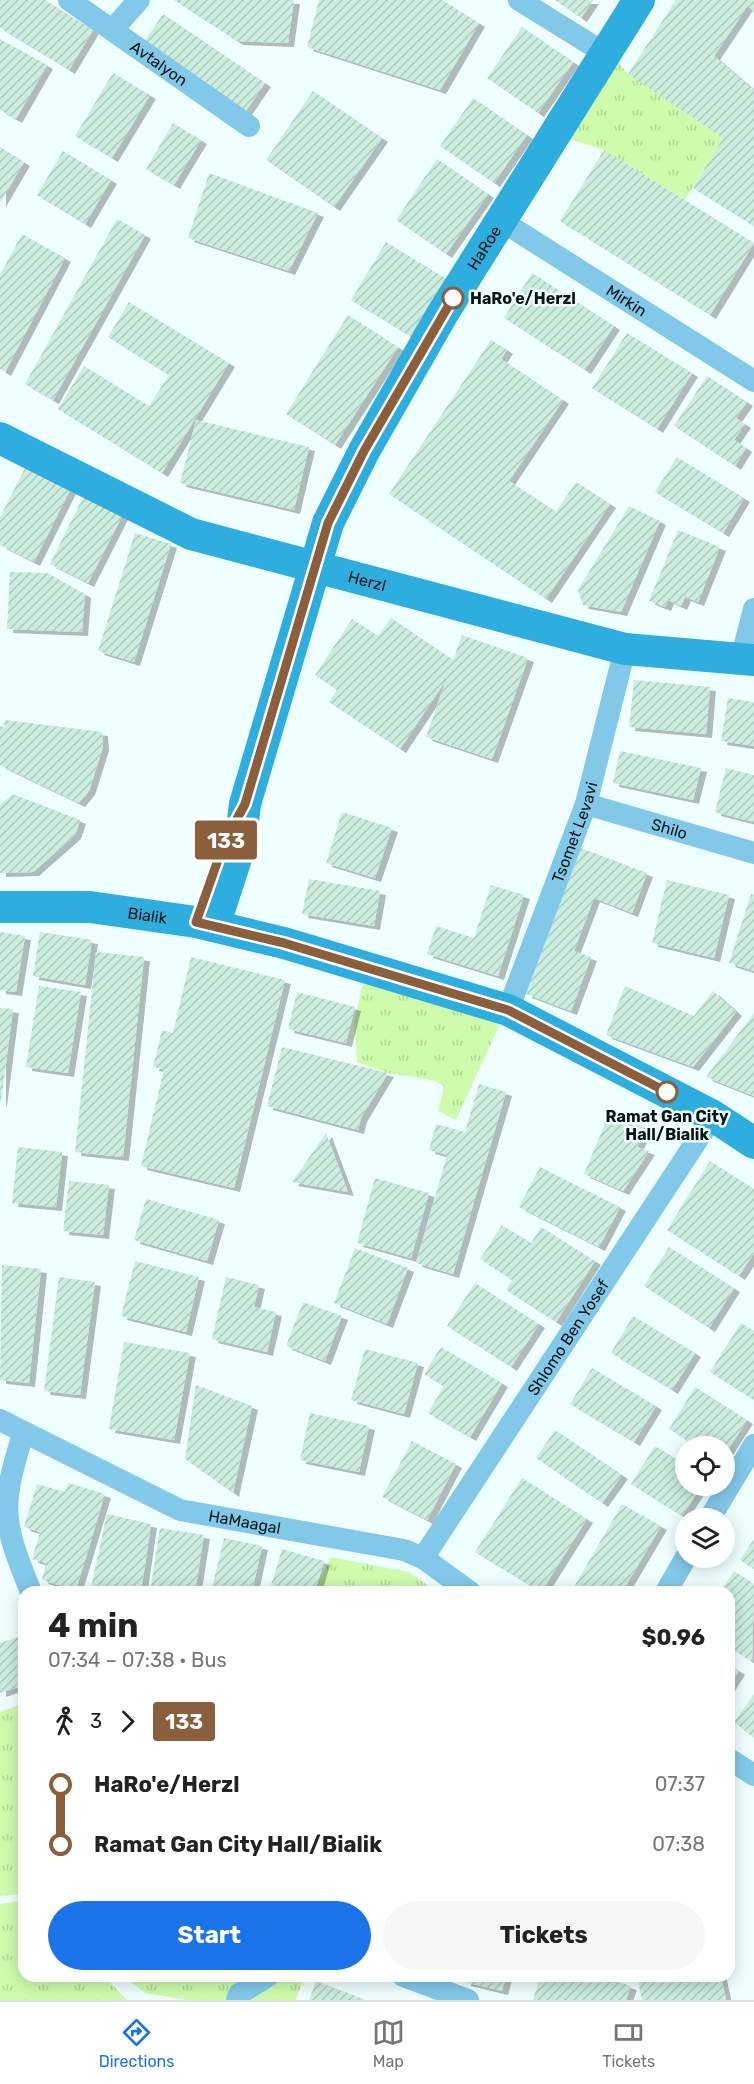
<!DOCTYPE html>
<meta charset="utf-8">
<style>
body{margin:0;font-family:Rubik,sans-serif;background:#f6f6f6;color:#222;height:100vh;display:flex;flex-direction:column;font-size:22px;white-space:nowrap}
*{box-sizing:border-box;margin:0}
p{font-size:20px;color:#767676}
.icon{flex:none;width:33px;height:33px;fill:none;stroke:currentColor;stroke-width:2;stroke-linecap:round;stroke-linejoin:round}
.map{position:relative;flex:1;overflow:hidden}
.sheet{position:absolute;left:18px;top:1586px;width:717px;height:396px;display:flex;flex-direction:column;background:#fff;border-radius:18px;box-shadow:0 3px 15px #0003}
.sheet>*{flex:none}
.badge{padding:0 12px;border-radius:4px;font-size:21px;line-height:39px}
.tools{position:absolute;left:675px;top:1436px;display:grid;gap:12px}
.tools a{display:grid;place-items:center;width:60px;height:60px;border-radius:50%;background:#fff;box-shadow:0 3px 15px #0003;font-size:30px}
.map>.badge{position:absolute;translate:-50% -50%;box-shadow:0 0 0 3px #fff}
.legs{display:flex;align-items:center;gap:9px;height:66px;padding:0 30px;font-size:20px}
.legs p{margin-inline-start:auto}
.headline{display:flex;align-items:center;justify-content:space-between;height:102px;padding:0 30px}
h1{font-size:33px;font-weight:700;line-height:45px}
.cta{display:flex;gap:12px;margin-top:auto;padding:12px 30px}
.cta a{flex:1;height:69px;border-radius:36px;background:#1a73e8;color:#fff;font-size:24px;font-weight:700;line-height:69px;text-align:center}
.cta a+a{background:#f6f6f6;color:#222}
ul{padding:0 30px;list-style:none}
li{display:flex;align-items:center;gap:21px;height:60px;font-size:22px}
li i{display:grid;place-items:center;width:9px;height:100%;margin:0 8px;background:currentColor}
li i::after{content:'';width:15px;height:15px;margin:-8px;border:4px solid;border-radius:50%;background:#fff}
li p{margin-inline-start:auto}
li:first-child i{background:linear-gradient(#0000 50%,currentColor 0)}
li:last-child i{background:linear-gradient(currentColor 50%,#0000 0)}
.tab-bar{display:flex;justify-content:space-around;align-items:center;height:84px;border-top:2px solid #e0e0e0;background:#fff;font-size:16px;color:#767676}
.tab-bar a{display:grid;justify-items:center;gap:3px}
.tab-bar .current{color:#1a73e8}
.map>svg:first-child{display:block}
.park{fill:url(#park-tufts)}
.building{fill:url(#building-hatch);filter:url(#shadow)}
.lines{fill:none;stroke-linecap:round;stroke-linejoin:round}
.street{stroke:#82c8e9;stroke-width:22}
.secondary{stroke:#2eaddf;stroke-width:32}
.line-1-casing{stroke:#fff;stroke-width:14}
.line-1{stroke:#8b5e3c;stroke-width:9}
.stop-1-dot{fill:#fff;stroke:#8b5e3c;stroke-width:3}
.labels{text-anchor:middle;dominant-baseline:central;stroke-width:5;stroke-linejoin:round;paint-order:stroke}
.street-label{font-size:16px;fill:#061515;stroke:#efffff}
.stop-label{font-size:16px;font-weight:bold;fill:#061515;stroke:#efffff;text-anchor:start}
</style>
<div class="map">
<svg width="754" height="2000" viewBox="0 0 754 2000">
<defs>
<pattern id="park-tufts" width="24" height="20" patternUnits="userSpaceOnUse" patternTransform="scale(1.5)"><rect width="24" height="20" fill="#cffbad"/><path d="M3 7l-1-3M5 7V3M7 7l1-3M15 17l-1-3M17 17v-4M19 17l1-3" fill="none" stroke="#b0d694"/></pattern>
<pattern id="building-hatch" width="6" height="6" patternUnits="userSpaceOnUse" patternTransform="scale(1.5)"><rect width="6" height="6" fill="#cbeddd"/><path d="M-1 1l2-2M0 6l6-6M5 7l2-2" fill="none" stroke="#adcabd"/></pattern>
<filter id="shadow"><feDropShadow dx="6" dy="4" stdDeviation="0" flood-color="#0004"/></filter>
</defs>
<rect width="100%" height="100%" fill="#efffff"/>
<path class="park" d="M612 56 628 74 723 138 685 200 604 150 563 137Z
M366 970 505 1013 456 1120 438 1111 444 1087 436 1081 388 1073 357 1062 354 1022Z
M331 1557 409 1572 435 1591 313 1592Z
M24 1703V1894L0 1896V1712Z
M19 1901 24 1904V1976H104L127 2000H0V1904Z
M123 1976H304L296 2000H187L145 1993Z"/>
<path class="building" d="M0 0H45L93 30 69 70 0 28Z
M174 0H294L288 43 237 41Z
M319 0H442L479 23 440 90 307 47Z
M555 0H593L581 18Z
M676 0H754V13L748 5 714 56 754 90V226L693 188 723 138 628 74Z
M163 14 265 83 244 114 142 45Z
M522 27 573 62 538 113 487 78Z
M0 39 47 65 16 119 0 110Z
M113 73 150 95 112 158 75 136Z
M313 91 382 138 334 207 266 160Z
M473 98 527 135 494 183 440 146Z
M173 123 201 140 174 185 146 169Z
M0 147 24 162 0 203Z
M604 150 754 243 710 315 560 221Z
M63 151 111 180 85 224 37 195Z
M437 159 488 194 446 254 396 220Z
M209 173 318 213 289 271 188 238Z
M117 219 145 235 53 400 25 384Z
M22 234 65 258 5 372 0 369V275Z
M386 242 445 278 410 336 351 300Z
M532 273 614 326 585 370 504 318Z
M129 302 229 363 162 473 58 409 84 366 149 406 169 375 108 337Z
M348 315 398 347 335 445 286 414Z
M627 333 692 373 657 429 592 388Z
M491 340 507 350 501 359 563 400 509 481 556 512 576 482 610 504 546 599 389 494Z
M707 376 747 402 736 418 745 424 734 440 746 448 735 466 674 426Z
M196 420 309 447 294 510 180 483Z
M677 457 744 498 723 533 655 492Z
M26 466 71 488 34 562 0 545V517Z
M85 493 124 512 88 583 50 564Z
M629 506 660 521 621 612 583 605 578 590Z
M678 530 720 547 698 602 685 597 681 606 668 600 665 607 649 601Z
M135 533 171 544 134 662 98 651Z
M10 572 47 573 85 594 82 632 7 629Z
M391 618 453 660 462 635 528 658 492 759 426 737 446 680 400 749 329 702 337 690 315 675 352 619 378 636Z
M634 680 710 687 706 734 629 727Z
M728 698 754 702V746L721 741Z
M5 720 102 732 103 747 89 791 79 803 0 765V726L4 727Z
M620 751 701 768 693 800 613 783Z
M726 768 754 775V822L715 812Z
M13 794 80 820 75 835 33 872 0 873V805Z
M342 812 392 828 375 878 326 863Z
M581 848 647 873 632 913 594 898 574 951 591 957 571 1011 526 994Z
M309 879 380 891 374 926 302 914Z
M667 880 729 895 714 958 652 943Z
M491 885 524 895 498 976 427 954 436 926 474 938Z
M751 894 754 895V971L729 963Z
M0 932 25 936 16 992 0 990Z
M40 932 92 940 85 985 33 976Z
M96 952 144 957 123 1157 75 1152Z
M191 957 285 980 234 1188 141 1166 164 1069 153 1067 162 1030 173 1033Z
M39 986 81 992 68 1073 26 1067Z
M625 986 694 1016 713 991 736 1012 693 1067 606 1035Z
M297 992 355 1007 346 1043 288 1029Z
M0 1008 13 1009 1 1102H0Z
M754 1013V1096L706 1077Z
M282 1047 388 1073 361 1118 358 1130 267 1106Z
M479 1084 506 1092 453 1274 416 1263 447 1155 429 1150 436 1124 465 1132Z
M609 1114 646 1128 637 1147 649 1151 623 1191 584 1174Z
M326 1133 348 1192 292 1182Z
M18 1147 62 1152 56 1207 12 1203Z
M710 1161 754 1189V1253L739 1276 667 1230Z
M540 1167 620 1207 599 1247 519 1207Z
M375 1178 429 1193 411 1258 357 1243Z
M69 1181 109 1185 103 1235 63 1231Z
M146 1199 219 1220 207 1261 134 1240Z
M502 1225 531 1243 541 1227 595 1261 556 1322 506 1290 512 1280 480 1259Z
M669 1247 734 1288 709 1328 644 1286Z
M355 1248 408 1268 387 1324 334 1303Z
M135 1261 199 1277 186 1332 121 1316Z
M2 1265 41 1269 29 1383 0 1380Z
M59 1277 95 1282 80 1395 44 1391Z
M226 1277 259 1285 254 1307 276 1312 267 1352 212 1339Z
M475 1283 539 1324 511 1367 447 1326Z
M303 1302 342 1316 325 1361 286 1346Z
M633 1316 695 1353 672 1390 611 1353Z
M741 1323 754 1331V1400L710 1372Z
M124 1342 190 1353 174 1440 109 1429Z
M441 1347 502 1383 470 1437 428 1413 444 1386 424 1374Z
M365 1349 418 1363 404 1414 351 1400Z
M592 1368 656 1406 634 1442 570 1404Z
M196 1385 252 1406 233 1493 185 1459Z
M695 1387 747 1420 724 1456V1446H696L669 1429Z
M310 1413 369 1426 359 1472 300 1460Z
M555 1430 622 1475 602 1503 536 1458Z
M412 1441 456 1464 427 1520 382 1497Z
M655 1446 686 1465V1485H702L682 1516 631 1484Z
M522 1478 587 1519 541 1592 475 1552Z
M68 1483 105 1494 76 1590 42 1580 46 1563 32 1559 40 1532 24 1527 37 1484 65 1492Z
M622 1504 661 1526 622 1592H571Z
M107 1514 151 1524 141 1592H90Z
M160 1528 204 1535 195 1592H150Z
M224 1538 262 1546 252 1592H211Z
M754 1539V1569L740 1560Z
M282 1549 324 1561 315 1592H269Z
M734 1571 754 1584 752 1662 729 1647V1592H720Z
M24 1635V1685L0 1693V1643Z
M729 1664 739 1671 729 1687Z
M754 1694V1738L734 1722Z
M466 1976H506L502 1991 465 1982Z
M540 1976H606L605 1978 631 1986 626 2000H533Z
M637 1976H721L726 2000H642Z
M316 1981 366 2000H309Z"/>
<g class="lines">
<g class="street">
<path id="s1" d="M69 0 249 126"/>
<path d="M519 0 606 54"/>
<path d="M113 29 139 0"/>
<path id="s2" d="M500 220 754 381"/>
<path d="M741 660 754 609"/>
<path id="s3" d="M586 804 754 853"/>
<path id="s4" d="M508 1010 586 804 625 649"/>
<path id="s5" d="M0 1420 180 1510 404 1550 423 1558 470 1592"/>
<path d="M23 1434C0 1508 2 1521 31 1592"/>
<path d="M710 1518 754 1445"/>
<path id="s6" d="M423 1558 713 1116"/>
<path d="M666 1592 686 1557"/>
<path d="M729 1759 754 1775"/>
<path d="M403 1976 468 2000"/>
<path d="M237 2000 239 1994 268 1976"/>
</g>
<g class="secondary">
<path id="s7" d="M0 438 191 534 625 649 754 660"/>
<path id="s8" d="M0 907H90L196 922 284 943 508 1010 713 1116 754 1143"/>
<path id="s9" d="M214 926 240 846 245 804 328 523 364 451 443 313 639 0"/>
</g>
</g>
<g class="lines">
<g class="line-1-casing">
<path id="line-1" d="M453 298 364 451 328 523 245 804 224 843 196 922 284 943 508 1010 667 1092"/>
</g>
<use href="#line-1" class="line-1"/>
</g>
<g class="stop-1-dot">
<circle cx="453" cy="298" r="10"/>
<circle cx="667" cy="1092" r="10"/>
</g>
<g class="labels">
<g class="street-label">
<text stroke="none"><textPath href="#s1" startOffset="110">Avtalyon</textPath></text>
<text stroke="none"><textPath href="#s9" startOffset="736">HaRoe</textPath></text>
<text stroke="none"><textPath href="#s2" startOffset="150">Mirkin</textPath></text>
<text stroke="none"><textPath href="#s7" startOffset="396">Herzl</textPath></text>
<text stroke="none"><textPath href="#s3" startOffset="87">Shilo</textPath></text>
<text stroke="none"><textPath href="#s4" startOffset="190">Tsomet Levavi</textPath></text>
<text stroke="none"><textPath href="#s8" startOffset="148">Bialik</textPath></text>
<text stroke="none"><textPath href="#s6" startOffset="264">Shlomo Ben Yosef</textPath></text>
<text stroke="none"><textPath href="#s5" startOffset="267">HaMaagal</textPath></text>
</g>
<g class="stop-label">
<text x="470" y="298">HaRo'e/Herzl</text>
<text x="667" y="1116" text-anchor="middle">Ramat Gan City<tspan x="667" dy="18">Hall/Bialik</tspan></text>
</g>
</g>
</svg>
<div class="tools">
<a><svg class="icon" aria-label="locate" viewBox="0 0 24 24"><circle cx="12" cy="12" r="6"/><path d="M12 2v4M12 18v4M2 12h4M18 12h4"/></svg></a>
<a><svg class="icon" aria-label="layers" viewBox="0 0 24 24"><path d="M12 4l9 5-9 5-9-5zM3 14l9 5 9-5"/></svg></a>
</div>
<b class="badge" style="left:226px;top:840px;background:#8b5e3c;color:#fff">133</b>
<section class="sheet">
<div class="headline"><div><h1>4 min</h1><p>07:34 – 07:38 · Bus</p></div><b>$0.96</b></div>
<div class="legs"><svg class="icon" aria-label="walk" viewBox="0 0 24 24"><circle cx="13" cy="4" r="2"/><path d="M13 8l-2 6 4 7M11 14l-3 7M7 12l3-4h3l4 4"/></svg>3<svg class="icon" aria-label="forward" viewBox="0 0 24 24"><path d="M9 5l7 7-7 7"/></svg><b class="badge" style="background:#8b5e3c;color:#fff">133</b></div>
<ul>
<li><i style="color:#8b5e3c"></i><b>HaRo'e/Herzl</b><p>07:37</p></li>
<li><i style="color:#8b5e3c"></i><b>Ramat Gan City Hall/Bialik</b><p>07:38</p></li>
</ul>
<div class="cta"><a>Start</a><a>Tickets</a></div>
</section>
</div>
<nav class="tab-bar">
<a class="current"><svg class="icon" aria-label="directions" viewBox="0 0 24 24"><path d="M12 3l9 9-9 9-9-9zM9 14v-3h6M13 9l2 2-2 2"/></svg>Directions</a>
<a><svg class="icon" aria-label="map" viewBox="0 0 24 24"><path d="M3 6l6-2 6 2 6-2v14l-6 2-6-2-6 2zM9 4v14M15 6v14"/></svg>Map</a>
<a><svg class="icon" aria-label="tickets" viewBox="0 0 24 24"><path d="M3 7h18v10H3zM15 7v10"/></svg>Tickets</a>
</nav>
